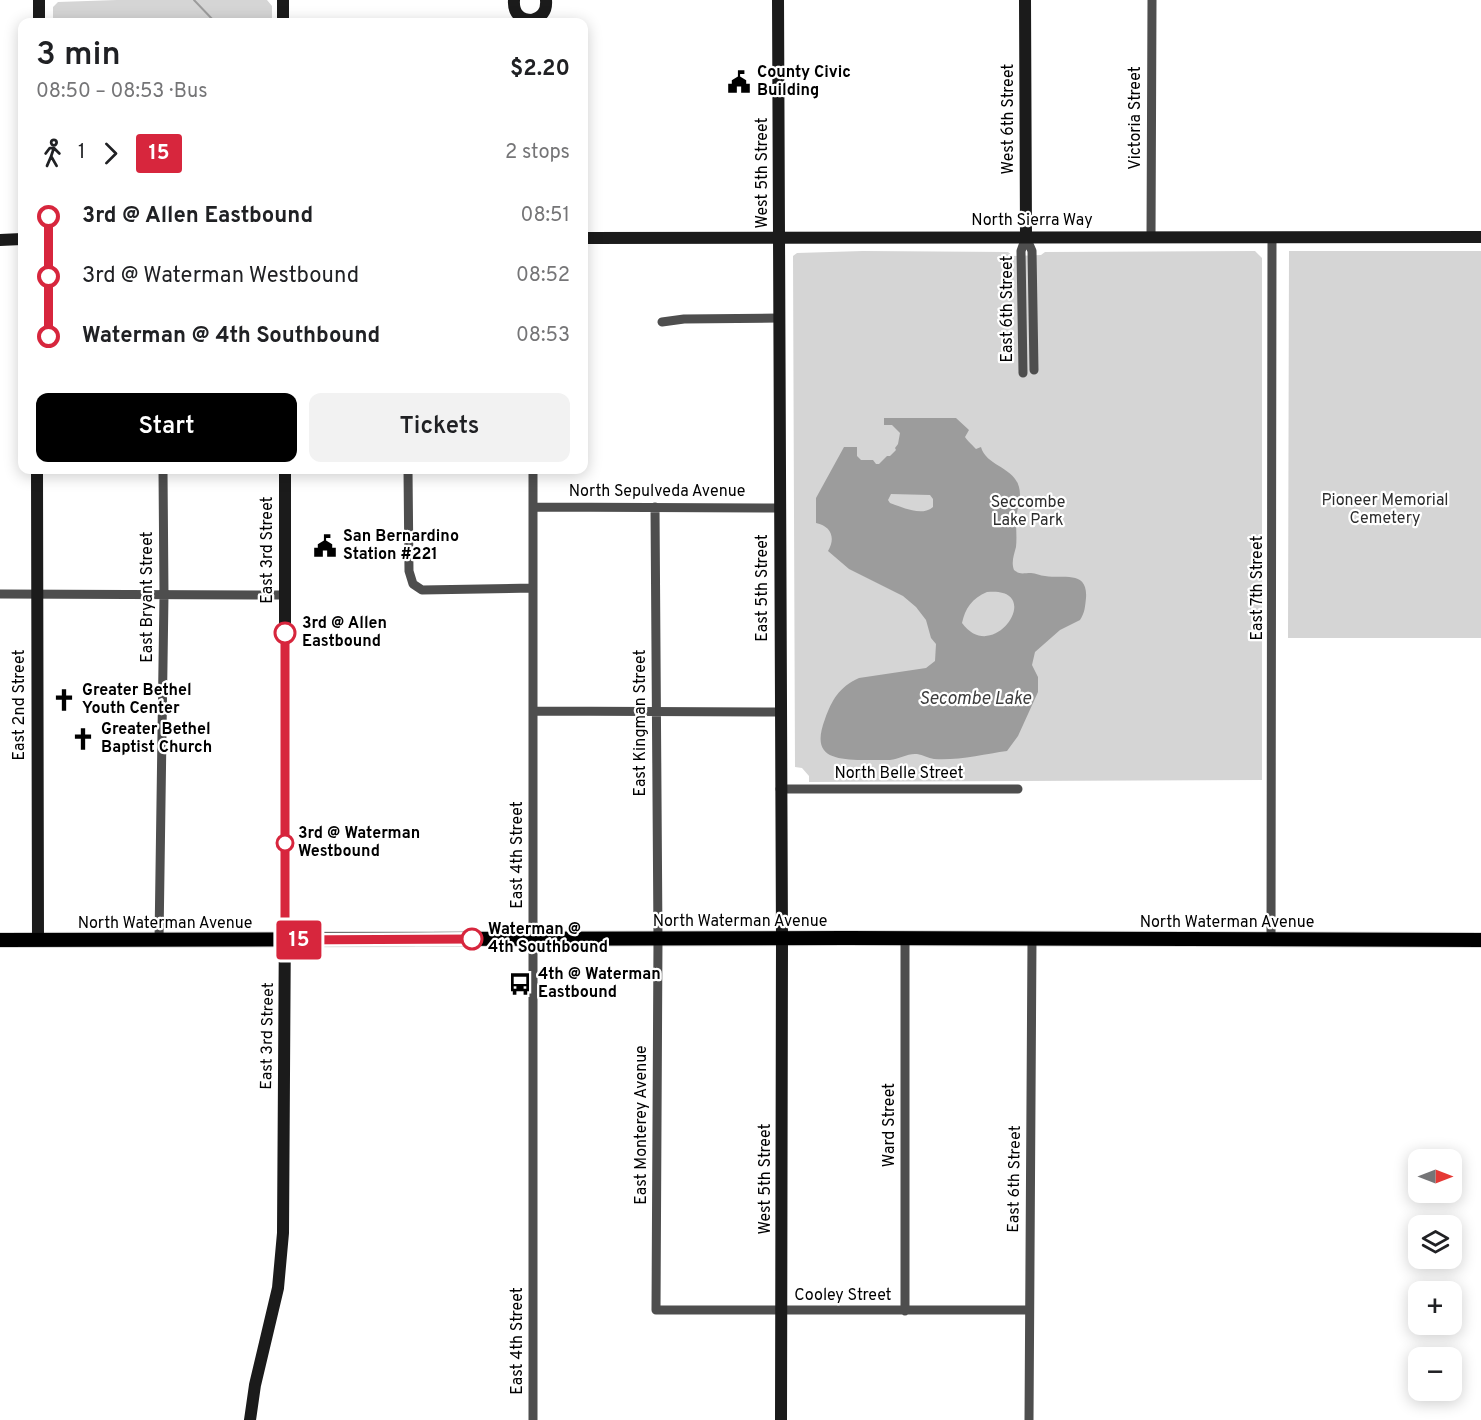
<!DOCTYPE html>
<meta charset="utf-8">
<style>
body{margin:0;font-family:Overpass,sans-serif;background:#f2f2f2;color:#202124;height:100vh;display:flex;flex-direction:column;font-size:22px;white-space:nowrap}
*{box-sizing:border-box;margin:0}
p{font-size:20px;color:#757577}
.icon{flex:none;width:33px;height:33px;fill:none;stroke:currentColor;stroke-width:2;stroke-linecap:round;stroke-linejoin:round}
.map{position:relative;flex:1;overflow:hidden}
.panel{position:absolute;left:18px;top:18px;width:570px;height:456px;display:flex;flex-direction:column;background:#fff;border-radius:12px;box-shadow:0 3px 15px #0003}
.panel>*{flex:none}
.badge{padding:0 12px;border-radius:4px;font-size:21px;line-height:39px}
.needle{width:39px;rotate:90deg}
.controls{position:absolute;left:1408px;top:1149px;display:grid;gap:12px}
.controls a{display:grid;place-items:center;width:54px;height:54px;border-radius:12px;background:#fff;box-shadow:0 3px 15px #0003;font-size:30px}
.map>.badge{position:absolute;translate:-50% -50%;box-shadow:0 0 0 3px #fff}
.legs{display:flex;align-items:center;gap:9px;height:66px;padding:0 18px;font-size:20px}
.legs p{margin-inline-start:auto}
.head{display:flex;align-items:center;justify-content:space-between;height:102px;padding:0 18px}
h1{font-size:33px;font-weight:600;line-height:45px}
.cta{display:flex;gap:12px;margin-top:auto;padding:12px 18px}
.cta a{flex:1;height:69px;border-radius:12px;background:#000;color:#fff;font-size:24px;font-weight:600;line-height:69px;text-align:center}
.cta a+a{background:#f2f2f2;color:#202124}
ul{padding:0 18px;list-style:none}
li{display:flex;align-items:center;gap:21px;height:60px;font-size:22px}
li i{display:grid;place-items:center;width:9px;height:100%;margin:0 8px;background:currentColor}
li i::after{content:'';width:15px;height:15px;margin:-8px;border:4px solid;border-radius:50%;background:#fff}
li p{margin-inline-start:auto}
li:first-child i{background:linear-gradient(#0000 50%,currentColor 0)}
li:last-child i{background:linear-gradient(currentColor 50%,#0000 0)}
.map>svg:first-child{display:block}
.green{fill:#d5d5d5}
.water{fill:#9c9c9c;fill-rule:evenodd}
.lines{fill:none;stroke-linecap:round;stroke-linejoin:round}
.stream{stroke:#9c9c9c;stroke-width:2}
.primary-casing{stroke:#dbdbdb;stroke-width:16}
.street{stroke:#4e4e4e;stroke-width:9}
.secondary{stroke:#1b1b1b;stroke-width:12}
.primary{stroke:#000;stroke-width:14}
.line-1-casing{stroke:#fff;stroke-width:14}
.line-1{stroke:#d7263d;stroke-width:9}
.stop-1-dot{fill:#fff;stroke:#d7263d;stroke-width:3}
.labels{text-anchor:middle;dominant-baseline:central;stroke-width:4.5;stroke-linejoin:round;paint-order:stroke}
.poi-label{font-size:16px;font-weight:bold;fill:#000;stroke:#fff;text-anchor:start}
.street-label{font-size:16px;fill:#000;stroke:#fff}
.park-label{font-size:16px;fill:#2c2c2c;stroke:#fff}
.stop-label{font-size:16px;font-weight:bold;fill:#000;stroke:#fff;text-anchor:start}
.water-label{font-size:18px;font-style:italic;fill:#3d3d3d;stroke:#fff}
</style>
<div class="map">
<svg width="1481" height="1420" viewBox="0 0 1481 1420">
<rect width="100%" height="100%" fill="#fff"/>
<path class="green" d="M117 0H267L272 6V22H53V7L58 2Z
M863 251 1008 252 1013 256 1041 255 1045 252 1255 251 1262 258V780L809 782V776L802 768 795 767 793 256 797 253Z
M1289 251H1481V638H1288Z"/>
<path class="water" d="M884 418H956L969 430 965 437C966 439 974 447 976 449L981 447C986 466 1014 467 1019 487 1022 498 1017 508 1016 519 1016 528 1017 538 1016 547 1014 555 1011 562 1014 570 1020 575 1023 573 1031 573 1036 573 1040 576 1045 576 1064 579 1088 570 1086 598 1085 607 1085 612 1080 620L1060 630 1035 652 1032 665 1038 677V692L1018 736 1007 751C985 754 956 761 934 759 928 758 923 755 917 754 908 753 899 759 890 760 881 760 871 760 862 760 832 759 811 756 825 719 832 700 839 687 859 678L926 668 935 661 936 644 931 638 926 620 916 607 903 596 849 569 828 551C836 538 831 526 816 523V498L844 447H857V456L861 460H873L876 464H879L887 456H890L896 450 895 448 898 444 900 433 892 425H884ZM891 494 930 495 933 499V507C922 517 902 507 890 503L888 500ZM987 592C1047 586 994 667 962 623 965 609 972 598 987 592Z"/>
<g class="lines">
<path class="stream" d="M194 0 215 22"/>
<g class="primary-casing">
<path id="primary" d="M0 940 846 938 1481 940"/>
</g>
<path class="street" d="M1026 237 1032 251 1034 370
M1151 237 1152 0
M662 322 684 319 779 318
M1023 373 1021 251 1026 237
M408 470 409 571 413 584 422 590 533 588
M533 507 780 508
M655 507 658 939 656 1310H1029
M0 594 285 595
M533 711 780 712
M780 789H1018
M159 940 164 595 163 470
M1271 940 1272 237
M905 1311V939
M533 1420V470
M1029 1420 1032 939"/>
<path class="secondary" d="M514 0C513 13 520 20 532 20 542 17 547 11 546 0
M778 0 782 939 781 1420
M1025 0 1026 237
M39 22V0
M283 22V0
M584 238 1481 237
M0 240 22 239
M37 470 38 940
M250 1420 255 1385 278 1288 283 1233 285 916V470"/>
<use href="#primary" class="primary"/>
</g>
<g class="lines">
<g class="line-1-casing">
<path id="line-1" d="M285 633V940L472 939"/>
</g>
<use href="#line-1" class="line-1"/>
</g>
<defs>
<g id="civic-bare" transform="scale(1.8)"><path d="M-.6-6.5H3V-4.5H.6V-3L4-1V1h2V6H-6V1h2V-1L-.6-3ZM-1.2 2.5V6h2.4V2.5Z" fill="#000" stroke="#fff" stroke-width="2.5" paint-order="stroke"/></g>
<g id="church-bare" transform="scale(1.8)"><path d="M-1.2-6h2.4v3.5h3.3v2.4h-3.3V6h-2.4V-.1h-3.3v-2.4h3.3Z" fill="#000" stroke="#fff" stroke-width="2.5" paint-order="stroke"/></g>
<g id="bus-bare" transform="scale(1.8)"><path d="M-5-6H5V4H4V6H2V4H-2V6H-4V4H-5ZM-3.5-4V0h7V-4ZM-3.5 1.2v1.5H-2V1.2ZM2 1.2v1.5H3.5V1.2Z" fill="#000" stroke="#fff" stroke-width="2.5" paint-order="stroke"/></g>
</defs>
<g fill-rule="evenodd">
<use href="#civic-bare" x="739" y="82"/>
<use href="#civic-bare" x="325" y="546"/>
<use href="#church-bare" x="64" y="700"/>
<use href="#church-bare" x="83" y="739"/>
<use href="#bus-bare" x="520" y="984"/>
</g>
<g class="stop-1-dot">
<circle cx="285" cy="633" r="10"/>
<circle cx="285" cy="843" r="8"/>
<circle cx="472" cy="939" r="10"/>
</g>
<g class="labels">
<g class="poi-label">
<text x="757" y="73">County Civic<tspan x="757" dy="18">Building</tspan></text>
<text x="343" y="537">San Bernardino<tspan x="343" dy="18">Station #221</tspan></text>
<text x="82" y="691">Greater Bethel<tspan x="82" dy="18">Youth Center</tspan></text>
<text x="101" y="730">Greater Bethel<tspan x="101" dy="18">Baptist Church</tspan></text>
<text x="538" y="975">4th @ Waterman<tspan x="538" dy="18">Eastbound</tspan></text>
</g>
<g class="street-label">
<text transform="translate(1136 118) rotate(-90)">Victoria Street</text>
<text transform="translate(1009 119) rotate(-90)">West 6th Street</text>
<text transform="translate(763 173) rotate(-90)">West 5th Street</text>
<text x="1032" y="221">North Sierra Way</text>
<text transform="translate(1008 309) rotate(-90)">East 6th Street</text>
<text x="657" y="492">North Sepulveda Avenue</text>
<text transform="translate(268 550) rotate(-90)">East 3rd Street</text>
<text transform="translate(763 588) rotate(-90)">East 5th Street</text>
<text transform="translate(1258 588) rotate(-90)">East 7th Street</text>
<text transform="translate(148 597) rotate(-90)">East Bryant Street</text>
<text transform="translate(20 705) rotate(-90)">East 2nd Street</text>
<text transform="translate(641 723) rotate(-90)">East Kingman Street</text>
<text x="899" y="774">North Belle Street</text>
<text transform="translate(518 855) rotate(-90)">East 4th Street</text>
<text x="740" y="922">North Waterman Avenue</text>
<text x="1227" y="923">North Waterman Avenue</text>
<text x="165" y="924">North Waterman Avenue</text>
<text transform="translate(268 1036) rotate(-89)">East 3rd Street</text>
<text transform="translate(642 1125) rotate(-90)">East Monterey Avenue</text>
<text transform="translate(890 1125) rotate(-90)">Ward Street</text>
<text transform="translate(766 1179) rotate(-90)">West 5th Street</text>
<text transform="translate(1015 1179) rotate(-89)">East 6th Street</text>
<text x="843" y="1296">Cooley Street</text>
<text transform="translate(518 1341) rotate(-90)">East 4th Street</text>
</g>
<g class="park-label">
<text x="1385" y="501">Pioneer Memorial<tspan x="1385" dy="18">Cemetery</tspan></text>
<text x="1028" y="503">Seccombe<tspan x="1028" dy="18">Lake Park</tspan></text>
</g>
<g class="stop-label">
<text x="302" y="624">3rd @ Allen<tspan x="302" dy="18">Eastbound</tspan></text>
<text x="298" y="834">3rd @ Waterman<tspan x="298" dy="18">Westbound</tspan></text>
<text x="488" y="930">Waterman @<tspan x="488" dy="18">4th Southbound</tspan></text>
</g>
<g class="water-label">
<text x="975" y="699">Secombe Lake</text>
</g>
</g>
</svg>
<div class="controls">
<a><svg class="needle" viewBox="-14 -14 28 28"><path d="M0-13l5 13h-10z" fill="#e53935"/><path d="M0 13l5-13h-10z" fill="#757577"/></svg></a>
<a><svg class="icon" aria-label="layers" viewBox="0 0 24 24"><path d="M12 4l9 5-9 5-9-5zM3 14l9 5 9-5"/></svg></a>
<a>+</a>
<a>−</a>
</div>
<b class="badge" style="left:299px;top:940px;background:#d7263d;color:#fff">15</b>
<section class="panel">
<div class="head"><div><h1>3 min</h1><p>08:50 – 08:53 · Bus</p></div><b>$2.20</b></div>
<div class="legs"><svg class="icon" aria-label="walk" viewBox="0 0 24 24"><circle cx="13" cy="4" r="2"/><path d="M13 8l-2 6 4 7M11 14l-3 7M7 12l3-4h3l4 4"/></svg>1<svg class="icon" aria-label="forward" viewBox="0 0 24 24"><path d="M9 5l7 7-7 7"/></svg><b class="badge" style="background:#d7263d;color:#fff">15</b><p>2 stops</p></div>
<ul>
<li><i style="color:#d7263d"></i><b>3rd @ Allen Eastbound</b><p>08:51</p></li>
<li><i style="color:#d7263d"></i><span>3rd @ Waterman Westbound</span><p>08:52</p></li>
<li><i style="color:#d7263d"></i><b>Waterman @ 4th Southbound</b><p>08:53</p></li>
</ul>
<div class="cta"><a>Start</a><a>Tickets</a></div>
</section>
</div>
